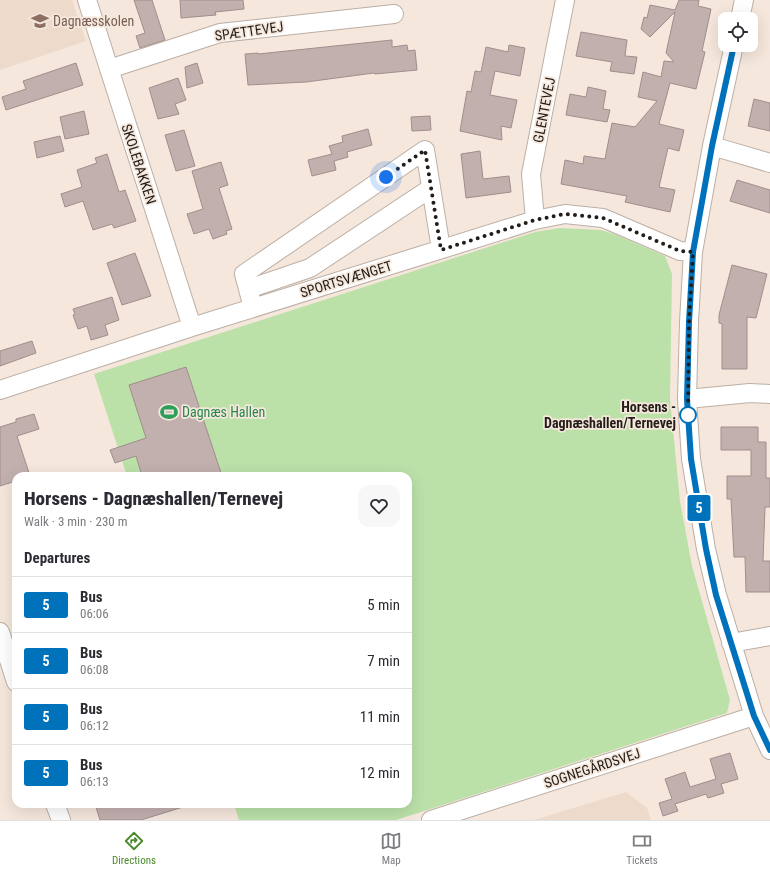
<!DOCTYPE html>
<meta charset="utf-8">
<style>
body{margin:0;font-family:"Roboto Condensed",sans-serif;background:#f7f7f7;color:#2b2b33;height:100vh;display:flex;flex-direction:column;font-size:15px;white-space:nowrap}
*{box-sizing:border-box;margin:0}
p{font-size:13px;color:#7c7c81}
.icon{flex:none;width:22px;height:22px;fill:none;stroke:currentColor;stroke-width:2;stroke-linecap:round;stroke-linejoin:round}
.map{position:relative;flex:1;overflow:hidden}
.side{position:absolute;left:12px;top:472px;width:400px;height:336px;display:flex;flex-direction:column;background:#fff;border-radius:12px;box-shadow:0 4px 16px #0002}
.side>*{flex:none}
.badge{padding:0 8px;border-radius:3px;font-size:14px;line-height:26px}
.tools{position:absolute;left:718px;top:12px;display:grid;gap:8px}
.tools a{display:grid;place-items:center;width:40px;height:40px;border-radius:8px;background:#fff;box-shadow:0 4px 16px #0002;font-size:20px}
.you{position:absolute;width:20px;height:20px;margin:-10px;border:3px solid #fff;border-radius:50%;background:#1a73e8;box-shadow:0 0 0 6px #1a73e833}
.map>.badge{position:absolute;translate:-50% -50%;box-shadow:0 0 0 2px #fff}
h2{padding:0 12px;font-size:15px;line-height:36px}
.round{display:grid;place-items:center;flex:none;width:42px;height:42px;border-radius:12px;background:#f7f7f7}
.head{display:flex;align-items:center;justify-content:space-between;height:68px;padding:0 12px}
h1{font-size:19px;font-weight:800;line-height:30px}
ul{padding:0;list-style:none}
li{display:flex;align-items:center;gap:12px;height:56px;padding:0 12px;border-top:1px solid #e1e1e2}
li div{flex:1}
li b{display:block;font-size:15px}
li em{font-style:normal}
li .badge{min-width:44px;font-weight:700;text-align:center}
.tabs{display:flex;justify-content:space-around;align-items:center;height:56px;border-top:1px solid #e1e1e2;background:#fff;font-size:11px;color:#7c7c81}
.tabs a{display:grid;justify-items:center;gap:2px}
.tabs .on{color:#4b8a2b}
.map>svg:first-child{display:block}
.built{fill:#eedacb}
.green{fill:#bbe1a9}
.building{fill:#c2b0af;stroke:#9f8e8d}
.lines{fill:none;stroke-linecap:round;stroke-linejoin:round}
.minor-casing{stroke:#bcafa5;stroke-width:20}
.minor{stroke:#fff;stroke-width:18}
.line-casing{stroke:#fff;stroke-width:9}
.line{stroke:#0072bc;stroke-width:6}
.walk{stroke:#221d19;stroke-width:4;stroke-dasharray:0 7.2}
.stop-dot{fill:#fff;stroke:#0072bc;stroke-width:2}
.labels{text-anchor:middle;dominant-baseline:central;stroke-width:3.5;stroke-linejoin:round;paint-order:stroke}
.education-label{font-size:14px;fill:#785e54;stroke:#f5e7dc;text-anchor:start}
.street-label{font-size:14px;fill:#221d19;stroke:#f5e7dc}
.stop-label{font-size:14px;font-weight:bold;fill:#221d19;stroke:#f5e7dc;text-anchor:end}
.leisure-label{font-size:14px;fill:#27864d;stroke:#f5e7dc;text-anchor:start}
</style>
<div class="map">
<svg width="770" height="820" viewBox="0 0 770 820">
<rect width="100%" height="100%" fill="#f5e7dc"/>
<path class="built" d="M0 0H72L86 41 0 70Z
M626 792 647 808 651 820H534Z"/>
<path class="green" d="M560 228 601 230 617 235 665 256 672 274 670 399 680 501 692 566 730 700 727 713 396 820H239L234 804H408V476H127L94 374 535 232Z"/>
<path class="building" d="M134 0H152L165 40 140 48 136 36 145 33Z
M180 0H243L244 9 215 12 216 15 181 18Z
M679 0H699L698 6 711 9 702 51 705 52 696 89 670 83 659 124 684 130 679 151 668 148 659 187 675 190 670 212 625 202 627 196 561 184 565 160 583 164 584 156 605 159 612 123 635 127 657 101 638 97 643 72 661 77 664 61 674 62 666 53 675 12 650 37 641 29 644 17 647 18 650 5 675 10Z
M581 32 627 40 625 56 637 57 634 74 610 71 612 62 576 56Z
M392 40V47L407 45 408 51 415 50 417 70 375 74 374 73 306 82 248 85 245 54 258 53V54Z
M509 45 525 48 520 76 495 71 490 95 517 100 511 128 501 126 502 140 460 131 467 91 471 92 475 71 481 72 486 47 508 52Z
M76 63 83 85 6 110 2 97 26 89 23 81Z
M197 63 203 83 187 88 185 67Z
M178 78 186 100 175 104 179 114 158 119 149 88Z
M588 87 606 91 603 109 610 110 607 122 566 115 570 94 586 97Z
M754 99 770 103V131L748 126Z
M84 111 89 134 65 139 60 117Z
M430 116 431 130 412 131 411 117Z
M368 129 372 145 347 152 348 157 334 161 336 170 312 176 308 160 332 154 329 146 343 142 342 136Z
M184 130 195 166 176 171 165 135Z
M60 136 64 151 37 158 34 142Z
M480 151 483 179 509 176 511 192 466 198 461 154Z
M107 154 119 192 125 190 136 221 114 228 112 224 93 230 83 201 65 207 61 194 82 187 77 170 97 163 95 158Z
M221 162 228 185 219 188 232 229 226 231 227 234 213 239 209 229 194 234 187 214 203 209 192 171Z
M737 180 770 190V213L730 201Z
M135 253 151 296 122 305 107 263Z
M732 265 767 274 756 318 747 317V369H722V324L719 323V315Z
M112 297 119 320 105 325 108 335 91 340 87 326 78 329 73 315 75 314 73 309Z
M32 341 36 353 0 366V351Z
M186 367 222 476H142L136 456 115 463 110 450 146 438 129 385Z
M34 414 39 429 17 436 30 476H16V481L0 486V427L16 422V419Z
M721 427H758V442H766V478H770V507H765L763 561H770V592H746L745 557H734L731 499H727V476H751V450H721Z
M730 753 738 779 721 784 724 793 708 798 706 794 675 804 678 811 663 816 659 803 672 799 665 779 685 772 690 787 716 779 710 759Z
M95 804H182L183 807 141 820H100Z"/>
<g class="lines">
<g class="minor-casing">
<path id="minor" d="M87 0 192 327
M740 19 744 0
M734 45 712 146 693 252 689 322 687 399 691 459 706 549 717 595 754 716 770 750
M109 69 220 33 394 14
M712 146 770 163
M535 220 531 174 565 0
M248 289 310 268 431 188
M253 308 244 274 425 150 441 249
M0 390 192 327 535 220 565 214 603 218 680 251 693 252
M687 399 750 393 770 394
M0 632 16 682
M731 643 770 636
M55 804 61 820
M431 820 754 716"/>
</g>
<use href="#minor" class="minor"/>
</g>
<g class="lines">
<g class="line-casing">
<path id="line" d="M734 45 712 146 693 252 689 322 687 399 691 459 706 549 716 595 754 716 770 750"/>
</g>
<use href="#line" class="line"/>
<path class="walk" d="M386 177 425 150 441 250 535 220 565 214 603 218 680 251 693 252 689 322 688 415"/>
</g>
<defs>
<g id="school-bare" transform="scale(1.38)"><path d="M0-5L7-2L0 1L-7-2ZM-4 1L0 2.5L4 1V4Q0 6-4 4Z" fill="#8d6e63" stroke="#f5e7dc" stroke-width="2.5" paint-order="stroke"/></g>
<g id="stadium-bare" transform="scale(1.38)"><path d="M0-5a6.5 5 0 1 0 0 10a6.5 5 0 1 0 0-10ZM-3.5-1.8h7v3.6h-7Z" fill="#2e9e5b" stroke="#f5e7dc" stroke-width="2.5" paint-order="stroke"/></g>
</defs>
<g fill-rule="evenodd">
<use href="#school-bare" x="40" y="21"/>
<use href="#stadium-bare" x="169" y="412"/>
</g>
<circle class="stop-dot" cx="688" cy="415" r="8"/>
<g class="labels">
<g class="education-label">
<text x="53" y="21">Dagnæsskolen</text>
</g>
<g class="street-label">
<text transform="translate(249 31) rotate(-8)">SPÆTTEVEJ</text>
<text transform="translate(544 110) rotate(-79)">GLENTEVEJ</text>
<text transform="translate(139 164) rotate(72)">SKOLEBAKKEN</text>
<text transform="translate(346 279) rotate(-17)">SPORTSVÆNGET</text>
<text transform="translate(592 768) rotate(-18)">SOGNEGÅRDSVEJ</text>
</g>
<g class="stop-label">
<text x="676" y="407">Horsens -<tspan x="676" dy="16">Dagnæshallen/Ternevej</tspan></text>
</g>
<g class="leisure-label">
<text x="182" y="412">Dagnæs Hallen</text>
</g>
</g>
</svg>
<div class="tools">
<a><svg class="icon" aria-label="locate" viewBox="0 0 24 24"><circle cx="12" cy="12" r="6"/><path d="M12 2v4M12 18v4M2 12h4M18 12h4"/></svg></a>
</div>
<div class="you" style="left:386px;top:177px"></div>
<b class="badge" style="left:699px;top:508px;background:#0072bc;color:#fff">5</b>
<section class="side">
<div class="head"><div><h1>Horsens - Dagnæshallen/Ternevej</h1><p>Walk · 3 min · 230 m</p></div><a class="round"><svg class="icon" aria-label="heart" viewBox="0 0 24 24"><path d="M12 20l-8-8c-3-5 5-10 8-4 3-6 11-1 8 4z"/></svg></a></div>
<h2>Departures</h2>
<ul>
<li><span class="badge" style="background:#0072bc;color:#fff">5</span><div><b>Bus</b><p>06:06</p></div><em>5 min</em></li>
<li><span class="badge" style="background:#0072bc;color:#fff">5</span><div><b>Bus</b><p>06:08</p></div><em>7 min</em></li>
<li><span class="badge" style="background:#0072bc;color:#fff">5</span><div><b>Bus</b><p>06:12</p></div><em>11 min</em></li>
<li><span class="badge" style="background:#0072bc;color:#fff">5</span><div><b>Bus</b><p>06:13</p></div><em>12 min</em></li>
</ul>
</section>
</div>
<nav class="tabs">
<a class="on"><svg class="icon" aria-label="directions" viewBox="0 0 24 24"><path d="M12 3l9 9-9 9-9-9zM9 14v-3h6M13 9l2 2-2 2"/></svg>Directions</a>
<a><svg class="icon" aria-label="map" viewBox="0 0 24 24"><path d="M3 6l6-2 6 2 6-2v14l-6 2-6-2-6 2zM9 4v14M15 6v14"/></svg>Map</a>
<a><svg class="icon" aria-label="tickets" viewBox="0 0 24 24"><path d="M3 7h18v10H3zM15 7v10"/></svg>Tickets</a>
</nav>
